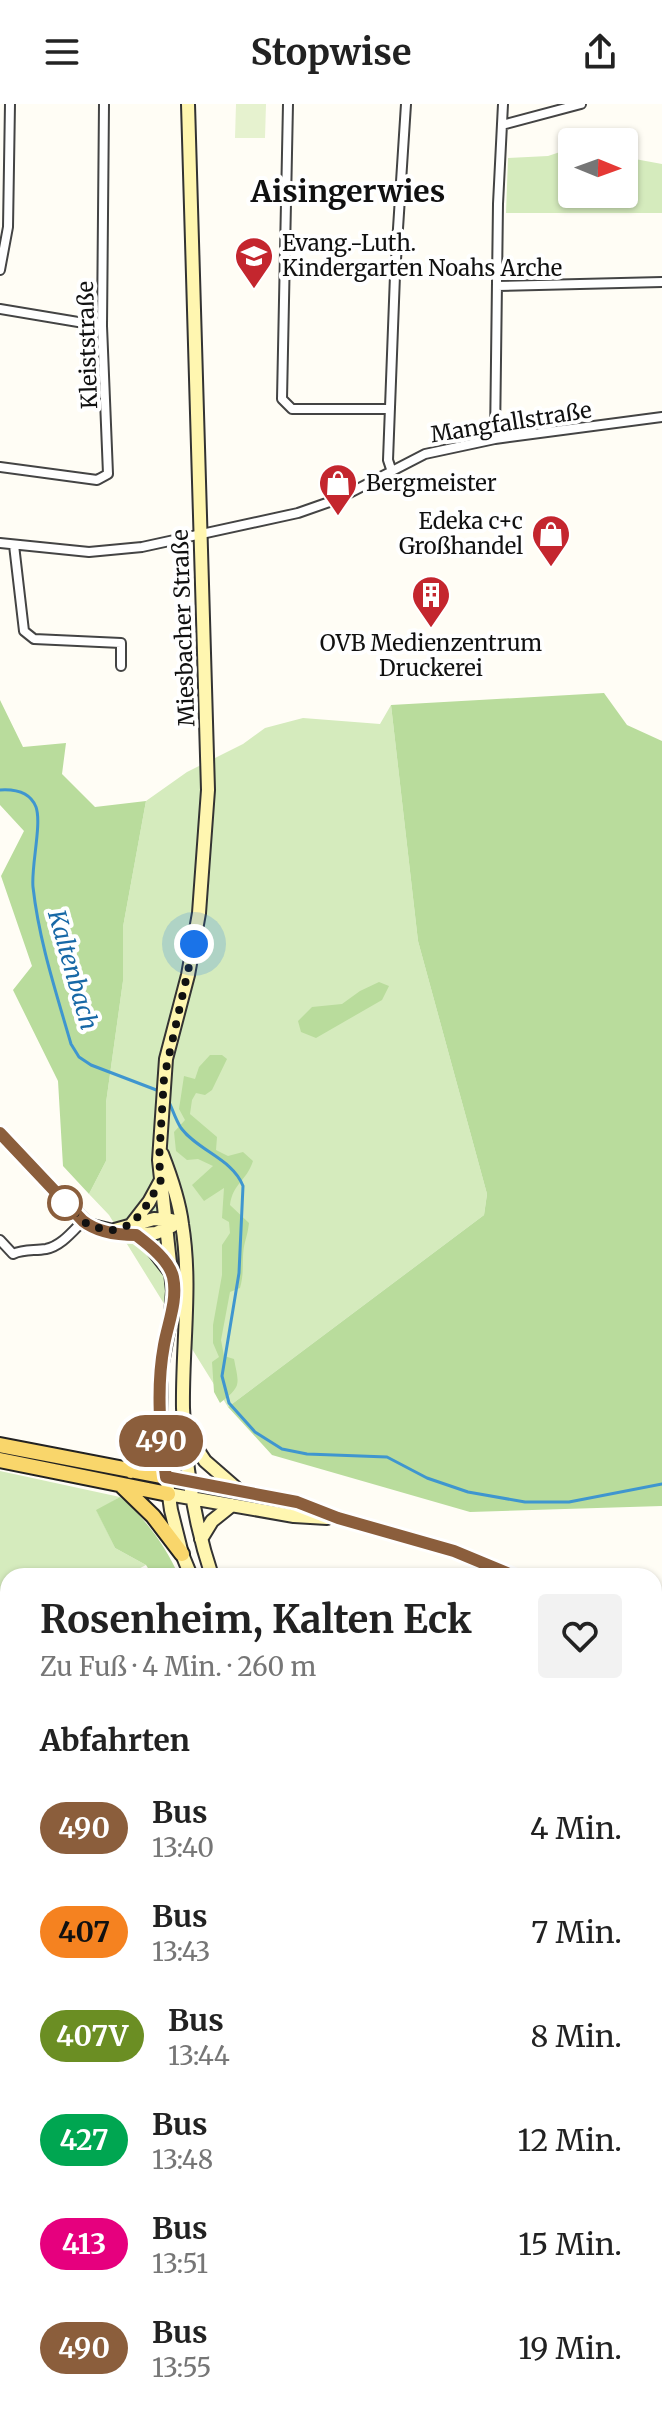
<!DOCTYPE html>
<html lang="de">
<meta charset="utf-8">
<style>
body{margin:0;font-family:Merriweather,serif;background:#f2f2f2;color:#222;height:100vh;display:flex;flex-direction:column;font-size:30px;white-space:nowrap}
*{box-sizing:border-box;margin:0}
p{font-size:26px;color:#767676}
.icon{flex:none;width:44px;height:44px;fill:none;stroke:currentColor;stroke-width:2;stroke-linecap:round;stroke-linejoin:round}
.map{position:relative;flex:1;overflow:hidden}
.drawer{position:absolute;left:0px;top:1464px;width:662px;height:850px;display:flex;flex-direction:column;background:#fff;border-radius:24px 24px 0 0;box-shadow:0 2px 6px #0004}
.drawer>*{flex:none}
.badge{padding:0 16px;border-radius:26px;font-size:28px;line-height:52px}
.needle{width:52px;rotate:91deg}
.buttons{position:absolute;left:558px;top:24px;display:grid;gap:16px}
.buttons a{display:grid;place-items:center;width:80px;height:80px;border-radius:8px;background:#fff;box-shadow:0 2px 6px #0004;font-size:40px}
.you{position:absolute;width:40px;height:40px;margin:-20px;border:6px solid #fff;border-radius:50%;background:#1a73e8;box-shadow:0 0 0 12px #1a73e833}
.map>.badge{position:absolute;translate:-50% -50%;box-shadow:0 0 0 4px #fff}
h2{padding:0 40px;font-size:30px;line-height:72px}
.round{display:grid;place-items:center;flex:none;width:84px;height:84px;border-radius:8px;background:#f2f2f2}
.summary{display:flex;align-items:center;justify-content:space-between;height:136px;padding:0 40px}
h1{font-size:38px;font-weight:700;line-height:60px}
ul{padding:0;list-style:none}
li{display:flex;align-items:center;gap:24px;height:104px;padding:0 40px}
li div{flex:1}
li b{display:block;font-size:30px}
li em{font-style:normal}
li .badge{min-width:88px;font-weight:700;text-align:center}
header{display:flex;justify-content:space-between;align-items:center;height:104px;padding:0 40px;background:#fff;font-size:36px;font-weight:700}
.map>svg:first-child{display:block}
.green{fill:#d5ebbd}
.forest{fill:#b9dc9c}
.pitch{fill:#e6f2cf}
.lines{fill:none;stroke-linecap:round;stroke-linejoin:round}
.stream{stroke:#3f96cf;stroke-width:3}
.minor-casing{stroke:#444;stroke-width:12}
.secondary-casing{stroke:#333;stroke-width:16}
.primary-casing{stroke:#222;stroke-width:18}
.minor{stroke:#fff;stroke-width:8}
.secondary{stroke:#fff6b0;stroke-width:12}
.primary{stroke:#f9d66b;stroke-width:14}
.line-casing{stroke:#fff;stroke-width:18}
.line{stroke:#8b5e3c;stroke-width:12}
.walk{stroke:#111;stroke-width:8;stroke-dasharray:0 14.4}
.stop-dot{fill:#fff;stroke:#8b5e3c;stroke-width:4}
.labels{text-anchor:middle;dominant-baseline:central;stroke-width:8;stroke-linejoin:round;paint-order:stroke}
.poi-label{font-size:22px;fill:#111;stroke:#fff;text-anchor:start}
.street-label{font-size:22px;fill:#111;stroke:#fff}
.water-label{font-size:24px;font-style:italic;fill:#1768a6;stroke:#fff}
.district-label{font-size:30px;font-weight:bold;fill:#111;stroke:#fff}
</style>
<header><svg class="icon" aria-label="menu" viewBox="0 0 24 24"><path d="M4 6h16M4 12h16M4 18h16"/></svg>Stopwise<svg class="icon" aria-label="share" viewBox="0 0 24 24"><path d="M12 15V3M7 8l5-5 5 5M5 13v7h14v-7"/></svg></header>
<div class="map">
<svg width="662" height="2313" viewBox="0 0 662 2313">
<rect width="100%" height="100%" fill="#fffdf5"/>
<path class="green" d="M572 44V90H624V53L662 60V109H506L508 54 548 52Z
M391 601 418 837 487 1090 484 1111 228 1303 109 1111 89 1090 106 1057V999L123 877V823L146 697 187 668 243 640 265 624 303 614 380 620Z
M0 1367 120 1393 97 1407 115 1444 146 1461 125 1472H8V1553L0 1549Z"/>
<path class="forest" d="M604 589 627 621 662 637V1402L470 1408 272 1351 228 1303 484 1111 487 1090 418 837 391 601Z
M0 596 23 643 66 639 62 670 95 703 146 697 123 823V877L106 999V1057L89 1090 63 1062 58 977 13 886 32 862 1 772 24 727 0 701Z
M379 878 389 882 382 896 316 934 301 928 298 917 312 903 342 900 360 887Z
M210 951H222L227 955 212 986 205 991 196 989 192 996 190 1010 217 1033 216 1046 228 1052 243 1048 253 1057C246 1078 233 1079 230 1101L249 1119C248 1127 247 1131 245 1138 241 1153 245 1167 240 1184L230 1188 221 1236 224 1252 234 1255C239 1281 242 1282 220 1299L214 1288 212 1258 219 1253 213 1239V1221L222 1171V1141L230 1129 229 1118 222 1114 224 1084 204 1097 192 1081 213 1062 198 1055 187 1056 176 1047 174 1028 185 1016 179 1005 184 972 195 975 199 963Z
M120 1393C146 1415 165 1441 179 1472H153L146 1461 115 1444 96 1406Z"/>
<path class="pitch" d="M236 0H266L265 34H235Z"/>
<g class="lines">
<path class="stream" d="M0 686C15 685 30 688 36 703 42 720 31 762 33 783 39 837 56 888 71 940L79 953 91 961 159 987
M167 994C172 1003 175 1015 181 1024 198 1047 233 1055 243 1082L239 1169 222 1272 229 1299 255 1328 282 1345 307 1350 387 1353 427 1374 468 1388 525 1398H569L662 1380
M0 1541 8 1546"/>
<g class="minor-casing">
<path id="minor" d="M288 0 282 295 292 305H390
M502 21 581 0
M0 166 8 123 10 0
M497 182 662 178
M0 205 102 222
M495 335 498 100 503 0
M0 363 97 376 108 370 102 222 104 0
M391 365 388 356 395 171 406 0
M0 439 89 448 142 443 298 409 338 395 425 350 495 335 662 313
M14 441 24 527 34 535 121 539V562
M0 1136 13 1150C24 1145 34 1147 46 1145 61 1142 72 1128 83 1117
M475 1472 483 1459
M654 1575 662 1627
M4 1852 8 1862
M654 1880 662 1876
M654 1951 662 1961
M0 1973 8 1972
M0 2077 8 2075
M0 2214H8
M56 2306 57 2313
M273 2306 282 2313
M418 2306 425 2313
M472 2313 479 2306
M546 2313 552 2306"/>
</g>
<g class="secondary-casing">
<path id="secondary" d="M188 0 208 686 199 809 188 871 166 955 159 1056 173 1187 171 1212 161 1264 160 1329 171 1406 182 1450 191 1472
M0 1029 88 1121 130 1131 156 1129 172 1122
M162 1050C171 1073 179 1096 182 1120 192 1181 182 1242 183 1304 185 1360 194 1418 212 1472
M132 1120 149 1098 161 1076
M111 1127 154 1115 171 1116
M136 1131 150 1142 171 1169
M187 1330 205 1357 236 1384
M166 1373 297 1398 338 1414 454 1447 514 1472
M168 1390 294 1412 327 1414
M201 1435 212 1417 232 1401
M654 1550 662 1555
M654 2170 662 2181"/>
</g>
<g class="primary-casing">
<path id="primary" d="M0 1341 166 1373
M0 1356 168 1390
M131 1367 148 1349 160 1329
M121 1381 153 1412 182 1450"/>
</g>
<use href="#minor" class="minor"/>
<use href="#secondary" class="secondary"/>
<use href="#primary" class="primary"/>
</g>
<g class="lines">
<g class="line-casing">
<path id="line" d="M0 1029 83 1117C97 1128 119 1131 136 1131 149 1141 169 1156 173 1173 178 1196 168 1219 164 1241 156 1284 160 1330 166 1373L297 1398 338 1414 454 1447 514 1472"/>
</g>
<use href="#line" class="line"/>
<path class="walk" d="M65 1099 88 1121 110 1127 132 1120 149 1098 161 1076 159 1056 164 974 194 840"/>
</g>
<defs>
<g id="school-pin" transform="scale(2)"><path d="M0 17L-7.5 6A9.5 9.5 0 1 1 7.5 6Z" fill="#c4262e" stroke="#fff"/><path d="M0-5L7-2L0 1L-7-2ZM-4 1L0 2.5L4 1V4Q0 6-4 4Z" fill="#fff"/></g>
<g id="shop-pin" transform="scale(2)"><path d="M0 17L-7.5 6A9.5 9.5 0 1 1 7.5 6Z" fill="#c4262e" stroke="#fff"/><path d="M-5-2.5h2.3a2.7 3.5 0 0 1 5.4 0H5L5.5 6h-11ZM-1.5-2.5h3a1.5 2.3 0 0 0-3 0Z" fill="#fff"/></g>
<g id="building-pin" transform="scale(2)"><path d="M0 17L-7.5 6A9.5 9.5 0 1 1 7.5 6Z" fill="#c4262e" stroke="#fff"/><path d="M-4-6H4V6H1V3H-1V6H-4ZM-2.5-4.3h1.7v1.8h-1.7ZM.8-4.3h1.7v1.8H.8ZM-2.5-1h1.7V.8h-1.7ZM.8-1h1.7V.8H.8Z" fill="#fff"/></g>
</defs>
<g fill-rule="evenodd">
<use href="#school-pin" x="254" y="152"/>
<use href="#shop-pin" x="338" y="379"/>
<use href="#shop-pin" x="551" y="430"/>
<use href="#building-pin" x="431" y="491"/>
</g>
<circle class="stop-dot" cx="65" cy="1099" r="16"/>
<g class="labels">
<g class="poi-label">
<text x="282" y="139">Evang.-Luth.<tspan x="282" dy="25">Kindergarten Noahs Arche</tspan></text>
<text x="366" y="379">Bergmeister</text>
<text x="523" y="417" text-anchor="end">Edeka c+c<tspan x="523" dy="25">Großhandel</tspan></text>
<text x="431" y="539" text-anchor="middle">OVB Medienzentrum<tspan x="431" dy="25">Druckerei</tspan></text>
</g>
<g class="street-label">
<text transform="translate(87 241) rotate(-92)">Kleiststraße</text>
<text transform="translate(511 318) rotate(-9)">Mangfallstraße</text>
<text transform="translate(183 524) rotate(-92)">Miesbacher Straße</text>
</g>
<g class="water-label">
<text transform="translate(73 866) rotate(74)">Kaltenbach</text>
</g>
<g class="district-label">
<text x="348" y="87">Aisingerwies</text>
</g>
</g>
</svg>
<div class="buttons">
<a><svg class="needle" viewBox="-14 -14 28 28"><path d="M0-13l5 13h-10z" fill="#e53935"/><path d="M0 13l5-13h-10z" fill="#767676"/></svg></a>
</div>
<div class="you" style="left:194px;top:840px"></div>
<b class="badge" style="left:161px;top:1337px;background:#8b5e3c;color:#fff">490</b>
<section class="drawer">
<div class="summary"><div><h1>Rosenheim, Kalten Eck</h1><p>Zu Fuß · 4 Min. · 260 m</p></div><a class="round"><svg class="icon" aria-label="heart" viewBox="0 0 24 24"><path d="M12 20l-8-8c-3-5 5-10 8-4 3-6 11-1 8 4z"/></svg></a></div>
<h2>Abfahrten</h2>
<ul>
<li><span class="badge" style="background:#8b5e3c;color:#fff">490</span><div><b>Bus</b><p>13:40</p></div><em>4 Min.</em></li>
<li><span class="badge" style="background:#f58220;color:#111">407</span><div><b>Bus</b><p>13:43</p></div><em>7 Min.</em></li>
<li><span class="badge" style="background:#6b8e23;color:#fff">407V</span><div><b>Bus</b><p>13:44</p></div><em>8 Min.</em></li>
<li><span class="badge" style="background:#00a651;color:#fff">427</span><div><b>Bus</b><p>13:48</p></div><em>12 Min.</em></li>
<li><span class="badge" style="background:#e6007e;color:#fff">413</span><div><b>Bus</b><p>13:51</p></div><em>15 Min.</em></li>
<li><span class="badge" style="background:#8b5e3c;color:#fff">490</span><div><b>Bus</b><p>13:55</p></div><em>19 Min.</em></li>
</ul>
</section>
</div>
